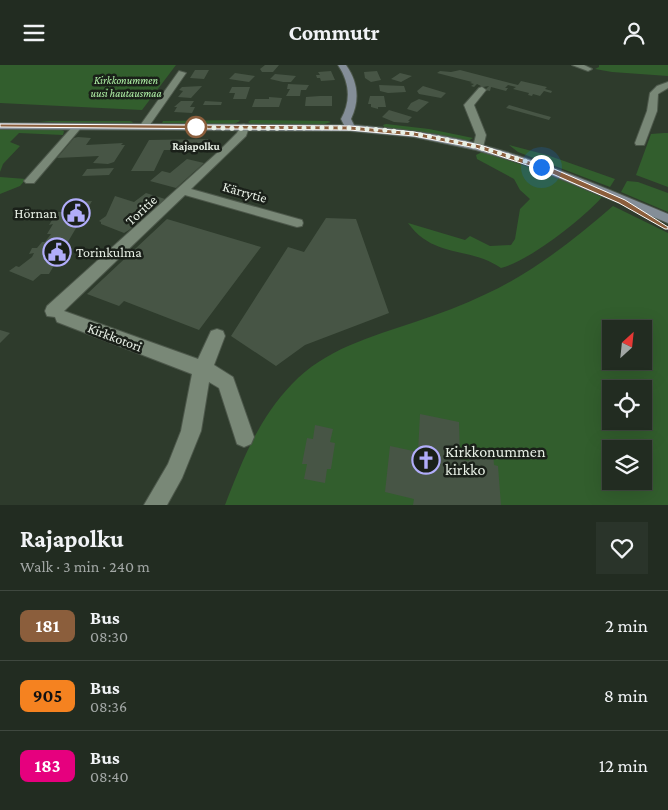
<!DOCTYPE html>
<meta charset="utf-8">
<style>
body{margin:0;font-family:"Crimson Pro",serif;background:#2a342a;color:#f1f3f6;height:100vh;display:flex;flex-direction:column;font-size:19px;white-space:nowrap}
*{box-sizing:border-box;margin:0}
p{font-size:16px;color:#a2a7a5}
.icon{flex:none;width:28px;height:28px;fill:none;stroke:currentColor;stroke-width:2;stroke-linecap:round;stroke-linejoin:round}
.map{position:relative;height:440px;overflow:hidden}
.sheet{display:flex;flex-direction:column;background:#222c21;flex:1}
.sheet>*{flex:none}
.badge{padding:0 10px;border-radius:8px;font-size:18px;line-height:32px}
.needle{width:32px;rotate:27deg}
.controls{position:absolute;left:602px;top:255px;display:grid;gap:10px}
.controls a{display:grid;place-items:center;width:50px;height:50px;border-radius:0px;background:#222c21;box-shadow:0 5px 20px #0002,0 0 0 1px #3f483f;font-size:25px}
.you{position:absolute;width:25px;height:25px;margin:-12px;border:4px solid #fff;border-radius:50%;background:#1a73e8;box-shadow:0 0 0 8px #1a73e833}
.map>.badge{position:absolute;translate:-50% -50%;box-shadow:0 0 0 2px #fff}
.round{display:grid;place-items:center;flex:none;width:52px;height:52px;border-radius:0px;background:#2a342a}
.headline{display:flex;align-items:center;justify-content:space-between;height:85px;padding:0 20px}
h1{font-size:24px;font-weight:700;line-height:38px}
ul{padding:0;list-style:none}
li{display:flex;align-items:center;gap:15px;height:70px;padding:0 20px;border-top:1px solid #3f483f}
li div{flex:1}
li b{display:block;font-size:19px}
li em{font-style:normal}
li .badge{min-width:55px;font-weight:700;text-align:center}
header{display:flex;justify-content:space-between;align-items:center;height:65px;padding:0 20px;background:#222c21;font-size:22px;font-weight:700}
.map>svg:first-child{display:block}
.green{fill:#325e2d;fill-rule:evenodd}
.building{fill:#475545}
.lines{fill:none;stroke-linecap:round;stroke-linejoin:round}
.street-casing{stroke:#4d584b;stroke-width:2}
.secondary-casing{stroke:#4d584b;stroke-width:2}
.street{fill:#798877;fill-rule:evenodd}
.secondary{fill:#848e98;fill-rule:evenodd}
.line{fill:#8b5e3c;stroke:#fff}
.walk{stroke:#e8f0e6;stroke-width:5;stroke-dasharray:0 9}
.stop-dot{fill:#fff;stroke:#8b5e3c;stroke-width:2.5}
.labels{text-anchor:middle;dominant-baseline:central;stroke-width:5;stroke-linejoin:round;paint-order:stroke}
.far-park-label{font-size:11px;font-style:italic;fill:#b1f3a8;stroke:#1a2019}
.far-stop-label{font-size:11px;font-weight:bold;fill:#e8f0e6;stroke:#1a2019}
.street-label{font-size:14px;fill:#e8f0e6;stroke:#1a2019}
.poi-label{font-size:14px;fill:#e8f0e6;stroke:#1a2019;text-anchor:end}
.near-poi-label{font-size:16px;fill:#e8f0e6;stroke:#1a2019;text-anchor:start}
</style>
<header><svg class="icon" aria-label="menu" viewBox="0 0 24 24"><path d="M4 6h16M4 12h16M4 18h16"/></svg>Commutr<svg class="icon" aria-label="person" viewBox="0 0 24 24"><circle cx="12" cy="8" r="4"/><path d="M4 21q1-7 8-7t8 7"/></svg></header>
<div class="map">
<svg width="668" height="440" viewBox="0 0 668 440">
<rect width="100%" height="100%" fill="#2e3b2c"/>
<path class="green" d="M0 0H176L142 45 0 38Z
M599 0H668V11L612 7 595 4 599 2Z
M251 55 328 56 331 57 322 60 251 59 248 57Z
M39 56H130L133 57 131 59H69Z
M163 56 239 55 240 56 234 59H170L162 58Z
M386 59 429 64 473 73 468 76 415 66 385 63 383 60Z
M0 64H59L64 66 63 70 19 68 10 77 20 81 3 99 0 107Z
M664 68H668V122L636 110 651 69Z
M509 80 547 90 615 114 610 122 518 87Z
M482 87 535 104 602 132C583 154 529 196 501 203 469 181 434 194 408 158L465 175 470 171 490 181 511 180 515 174 520 144 530 134 520 125 514 114 477 94 476 90Z
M0 112 26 114 20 121 0 129Z
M627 116 638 117 668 128V147L621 127Z
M613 141 668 168V440H225C242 396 259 353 292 319 325 284 371 272 415 257 439 249 463 240 486 229 532 208 575 174 613 141ZM611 264H644V296H611ZM611 324H644V356H611ZM611 384H644V416H611Z"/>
<path class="building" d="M265 0H279L273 7H262L260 4Z
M195 5H209L204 14 190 13Z
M460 5 518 20 521 16 547 22 545 24 552 26 551 28 544 26 540 31 533 29 532 31 528 30 529 28 513 24 516 22 508 20 505 23H508L506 26 491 22 490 26 485 25 489 21 483 22 477 19 474 22 471 21 474 19 470 18 472 17 437 8 440 6 451 7Z
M331 6 335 15 321 16 320 13H317L316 10H320L318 7Z
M377 6 381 15 371 17 365 13 364 7Z
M235 8 255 11 249 17 229 14Z
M400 8 412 11 401 17 391 14Z
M275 9 286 10 296 11 291 17H283L270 14Z
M288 19 309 20 306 25H301L300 31H286L290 24H287Z
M379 20 404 21 406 27 388 28 380 26Z
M202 21 191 33 178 32 183 26 179 25 182 22Z
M423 21 446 28 441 33 419 29 417 26Z
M232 22H250L246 34H233L235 28H229Z
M320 31H332V41H305L306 32Z
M370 31H384L386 42H378V44L371 42V39H368Z
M269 32 282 33 279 42H252L255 34H269Z
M419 34 429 37 417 47 407 44 411 38Z
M181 36H194L190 42H195L192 48 174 47 177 42H174Z
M205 36 222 37 221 40H203Z
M509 40 533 47 551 52 549 55 506 43Z
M389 45 412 52 408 56H410L408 58 394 57 382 52Z
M78 72 91 73 86 80 123 78 121 80H125L114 97 108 99 93 98 99 91 57 93 74 73Z
M208 74 203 85H164L154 106H131L149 75Z
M187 94 204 98 176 123 150 116 162 106 170 108Z
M114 103 109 110 82 111 87 104Z
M146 128 165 134 129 165 124 168 101 159V157L99 156 106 151 115 131 134 137Z
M92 136 49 209H41L33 216 9 206 16 201 19 202 32 192 34 188 29 189 32 183H37L42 177H45L51 169H47L53 159 49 160 52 155H56L58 152H54L58 147H62L66 139H70L72 137Z
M326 153 356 154 389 248 305 280 276 301 231 271 288 182 304 187Z
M167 154 261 182 199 265 124 236 119 241 87 229Z
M0 265 10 268 0 278Z
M420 349 459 357 460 394 469 396V383L493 388 494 400 498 401 501 440H413L414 434 385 427 390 381 418 387Z
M315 360 333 364 330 377 335 378 331 404H327L325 418 304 414 307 399H302L307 373 313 374Z"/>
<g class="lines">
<g class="street-casing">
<path id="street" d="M572 0H584L592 4 588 6Z
M179 6 186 8 147 64H141L139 62Z
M668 17V23L658 29 657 46 645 78 644 80H636L635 78 647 46 650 28 657 21Z
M482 22 486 25 474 40 486 70 483 82 478 85 473 82 476 70 464 40 479 23Z
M77 59 82 62 80 64 34 118H26L24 116 26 114 74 60Z
M244 59 249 62 246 71 191 124 302 155 303 158 302 161 297 162 185 130 64 246 198 294 211 266 217 264 223 266 225 271 214 300 233 312 254 372 251 379 244 382 237 379 219 323 209 317 201 366 182 413 167 440H144L168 399 181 366 192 309 57 257 55 252 47 251 45 246 47 241 217 88 237 68 241 60Z"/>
</g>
<g class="secondary-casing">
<path id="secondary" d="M338 0H346C358 17 360 35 351 54L354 60C397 64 440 68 482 80 546 97 607 124 668 149V158L527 100 476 85 414 72 350 66 0 64V58L344 60 341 54C351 36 350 18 338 0Z"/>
</g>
<use href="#street" class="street"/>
<use href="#secondary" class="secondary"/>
</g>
<path class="line" d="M0 59 350 61 414 67 480 80 554 104 625 135 668 162V164H665L619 138 548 107 476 83 414 71 350 65 0 62Z"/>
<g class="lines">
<path class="walk" d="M196 62C246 65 298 62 348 63 414 65 479 79 541 102"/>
</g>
<defs>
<g id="civic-ring" transform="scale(1.4375)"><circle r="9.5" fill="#1a2019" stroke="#b1adfa" stroke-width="1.5"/><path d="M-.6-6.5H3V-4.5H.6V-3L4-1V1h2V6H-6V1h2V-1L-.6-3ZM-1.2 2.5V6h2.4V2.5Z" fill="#b1adfa"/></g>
<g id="church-ring" transform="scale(1.4375)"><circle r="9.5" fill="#1a2019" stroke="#b1adfa" stroke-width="1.5"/><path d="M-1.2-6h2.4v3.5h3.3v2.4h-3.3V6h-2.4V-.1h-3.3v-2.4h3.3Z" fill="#b1adfa"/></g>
</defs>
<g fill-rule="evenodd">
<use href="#civic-ring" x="76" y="148"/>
<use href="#civic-ring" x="57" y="187"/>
<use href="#church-ring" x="426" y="395"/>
</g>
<circle class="stop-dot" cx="196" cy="62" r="10"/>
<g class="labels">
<g class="far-park-label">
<text x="126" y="15">Kirkkonummen<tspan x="126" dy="13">uusi hautausmaa</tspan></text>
</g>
<g class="far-stop-label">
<text x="196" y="81">Rajapolku</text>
</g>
<g class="street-label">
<text transform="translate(245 127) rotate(16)">Kärrytie</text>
<text transform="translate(141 145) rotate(-43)">Toritie</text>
<text transform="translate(115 272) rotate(21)">Kirkkotori</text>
</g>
<g class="poi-label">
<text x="57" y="148">Hörnan</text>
<text x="76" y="187" text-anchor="start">Torinkulma</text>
</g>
<g class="near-poi-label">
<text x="445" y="386">Kirkkonummen<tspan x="445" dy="18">kirkko</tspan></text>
</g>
</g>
</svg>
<div class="controls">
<a><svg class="needle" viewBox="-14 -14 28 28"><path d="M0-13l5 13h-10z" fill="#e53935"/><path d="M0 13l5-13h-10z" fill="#a2a7a5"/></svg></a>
<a><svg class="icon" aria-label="locate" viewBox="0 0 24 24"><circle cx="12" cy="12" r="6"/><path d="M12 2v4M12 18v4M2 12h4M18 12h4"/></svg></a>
<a><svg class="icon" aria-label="layers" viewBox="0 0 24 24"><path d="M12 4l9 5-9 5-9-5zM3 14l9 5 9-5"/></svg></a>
</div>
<div class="you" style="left:541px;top:102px"></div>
</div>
<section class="sheet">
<div class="headline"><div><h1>Rajapolku</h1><p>Walk · 3 min · 240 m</p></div><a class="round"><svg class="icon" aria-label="heart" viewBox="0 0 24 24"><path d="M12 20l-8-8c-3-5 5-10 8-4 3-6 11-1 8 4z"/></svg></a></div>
<ul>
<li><span class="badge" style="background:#8b5e3c;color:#fff">181</span><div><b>Bus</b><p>08:30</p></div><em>2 min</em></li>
<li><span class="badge" style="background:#f58220;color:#111">905</span><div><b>Bus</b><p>08:36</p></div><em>8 min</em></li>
<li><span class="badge" style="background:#e6007e;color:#fff">183</span><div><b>Bus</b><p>08:40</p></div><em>12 min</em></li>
</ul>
</section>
